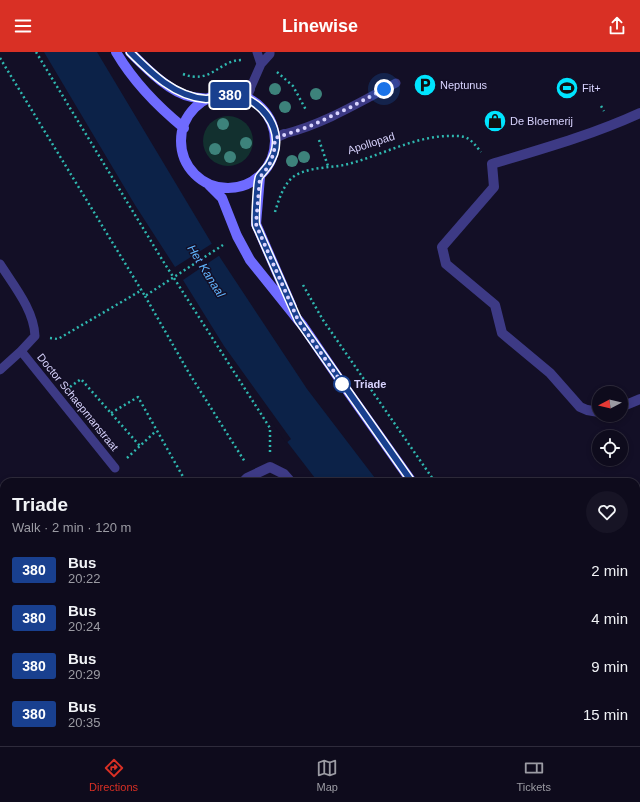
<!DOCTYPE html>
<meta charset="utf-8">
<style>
body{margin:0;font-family:Arial,sans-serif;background:#171425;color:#f1f3f6;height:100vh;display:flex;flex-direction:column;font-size:15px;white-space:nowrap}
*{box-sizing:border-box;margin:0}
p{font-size:13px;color:#9b9ba3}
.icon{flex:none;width:22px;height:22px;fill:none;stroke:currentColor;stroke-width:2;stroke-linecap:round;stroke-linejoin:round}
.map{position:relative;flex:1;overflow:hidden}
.details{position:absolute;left:0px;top:426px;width:640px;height:268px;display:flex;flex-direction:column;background:#0e0b1c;border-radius:12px 12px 0 0;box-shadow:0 2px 6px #0003,0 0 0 1px #2e2b3b}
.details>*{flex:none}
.badge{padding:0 8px;border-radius:3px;font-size:14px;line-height:26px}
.needle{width:26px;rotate:263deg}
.buttons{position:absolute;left:592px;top:334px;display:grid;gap:8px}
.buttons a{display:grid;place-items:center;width:36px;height:36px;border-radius:50%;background:#0e0b1c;box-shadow:0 2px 6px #0003,0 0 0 1px #2e2b3b;font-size:20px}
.you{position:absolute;width:20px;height:20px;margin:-10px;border:3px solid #fff;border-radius:50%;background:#1a73e8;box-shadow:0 0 0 6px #1a73e833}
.map>.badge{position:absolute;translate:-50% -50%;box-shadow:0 0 0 2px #fff}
.round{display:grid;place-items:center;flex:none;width:42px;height:42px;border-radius:21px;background:#171425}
.headline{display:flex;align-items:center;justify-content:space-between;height:68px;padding:0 12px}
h1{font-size:19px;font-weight:800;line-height:30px}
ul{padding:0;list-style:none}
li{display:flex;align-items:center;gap:12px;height:48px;padding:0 12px}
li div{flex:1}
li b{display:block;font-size:15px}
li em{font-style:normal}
li .badge{min-width:44px;font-weight:700;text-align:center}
header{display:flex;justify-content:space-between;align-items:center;height:52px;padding:0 12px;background:#d93025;color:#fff;font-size:18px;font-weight:800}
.menu{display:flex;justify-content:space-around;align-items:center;height:56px;border-top:1px solid #2e2b3b;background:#0e0b1c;font-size:11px;color:#9b9ba3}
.menu a{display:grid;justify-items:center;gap:2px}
.menu .active{color:#d93025}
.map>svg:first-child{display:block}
.green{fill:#12302f}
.water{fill:#0c2248}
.pier{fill:#130f26}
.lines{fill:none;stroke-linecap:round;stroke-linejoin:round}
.path{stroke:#2fb8b0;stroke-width:2.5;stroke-dasharray:2 3;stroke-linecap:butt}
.lane{stroke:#3d3a85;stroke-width:9}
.street{stroke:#3d3a85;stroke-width:10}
.secondary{stroke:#6f6bff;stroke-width:10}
.tree{fill:#3d827b}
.line-casing{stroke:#fff;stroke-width:9}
.line{stroke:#19408f;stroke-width:6}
.walk{stroke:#d9d4ff;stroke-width:4;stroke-dasharray:0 7.2}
.stop-dot{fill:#fff;stroke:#19408f;stroke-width:2}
.labels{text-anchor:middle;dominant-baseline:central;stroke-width:3;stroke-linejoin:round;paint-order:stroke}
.poi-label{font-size:11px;fill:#d9d4ff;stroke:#130f26;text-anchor:start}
.street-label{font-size:11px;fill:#d9d4ff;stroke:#130f26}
.stop-label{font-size:11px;font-weight:bold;fill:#d9d4ff;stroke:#130f26;text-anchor:start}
.water-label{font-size:12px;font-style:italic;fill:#62b6ff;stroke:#130f26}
</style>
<header><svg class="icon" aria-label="menu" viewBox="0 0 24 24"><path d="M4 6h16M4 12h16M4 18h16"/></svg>Linewise<svg class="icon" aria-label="share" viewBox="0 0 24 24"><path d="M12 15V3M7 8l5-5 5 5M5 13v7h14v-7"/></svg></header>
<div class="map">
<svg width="640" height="694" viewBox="0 0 640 694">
<rect width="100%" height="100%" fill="#130f26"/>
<path class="green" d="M203 89a25 25 0 1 1 50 0a25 25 0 1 1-50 0Z"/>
<path class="water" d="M39 0H97L221 207 307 337 378 430H318L288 391 210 275Z
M530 690H597L600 694H534Z"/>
<path class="pier" d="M37 0H44L135 153 175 215 213 191 220 203 183 228 224 294 291 387 286 391 208 277 131 155Z"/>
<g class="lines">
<path class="path" d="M36 0 163 209 270 376V400
M0 6 145 244 223 193
M277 20 293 34 306 58
M183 22C211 33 219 8 242 8
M601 54 604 59
M319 88 328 114
M275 160C279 147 284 130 296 123 311 115 328 116 344 113 379 105 415 83 453 84 457 84 461 84 465 85 472 88 476 94 481 100
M303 233 323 268 435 430
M145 244 189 321 245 410
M50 286 58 287 142 238
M70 335 81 327 140 394
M111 361 138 345 186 430
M127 406 156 379
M99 430 103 426
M636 659 640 663"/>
<path class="lane" d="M257 0 261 12
M250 37 261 12 270 2V0
M284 82C324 72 360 50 396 31
M0 212C14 234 34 258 35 284L21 299
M0 318 21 299 115 416"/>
<path class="street" d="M246 46 250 37
M275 86 284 82
M621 355 640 347
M599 360 587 358 580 355 550 321 502 281 495 253 446 212 442 195 494 135 492 112C542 97 592 83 640 61
M243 430 247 426 270 415 284 422 291 430
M0 467 4 472
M0 644 4 640
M132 690 135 694
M506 690 510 694"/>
<path class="secondary" d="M116 0C133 29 157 54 184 76
M130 0C146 16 170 41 192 45 197 46 203 46 208 47
M181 89a47 47 0 1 1 94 0a47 47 0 1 1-94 0Z
M260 125 256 172 292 255
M209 133 222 146 237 184 250 208 303 274 344 334 412 430
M632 690 638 694"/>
</g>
<g class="tree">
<circle cx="275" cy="37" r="6"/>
<circle cx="316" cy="42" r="6"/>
<circle cx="285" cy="55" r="6"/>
<circle cx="223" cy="72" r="6"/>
<circle cx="246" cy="91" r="6"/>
<circle cx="215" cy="97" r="6"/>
<circle cx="230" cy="105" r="6"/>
<circle cx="304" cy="105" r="6"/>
<circle cx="292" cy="109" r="6"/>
</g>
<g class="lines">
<g class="line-casing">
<path id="line" d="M130 0C151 21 175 45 206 47 211 47 215 44 220 43 224 42 229 42 232 43 260 45 283 75 274 102 272 106 270 112 267 115 265 118 261 122 259 125 257 130 255 168 256 173 257 176 259 179 260 182L298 268 412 430"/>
</g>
<use href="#line" class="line"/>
<path class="walk" d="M342 332 344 334 298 268 260 182 256 172 260 125 269 114 274 100 275 86 308 75 351 55 384 37"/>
</g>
<defs>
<g id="parking-disc" transform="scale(1.15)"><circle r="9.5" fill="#00e5ff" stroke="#130f26"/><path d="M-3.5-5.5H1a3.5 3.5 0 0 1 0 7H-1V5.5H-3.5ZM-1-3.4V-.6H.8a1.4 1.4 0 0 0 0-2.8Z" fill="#111"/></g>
<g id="stadium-disc" transform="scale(1.15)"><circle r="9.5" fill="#00e5ff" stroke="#130f26"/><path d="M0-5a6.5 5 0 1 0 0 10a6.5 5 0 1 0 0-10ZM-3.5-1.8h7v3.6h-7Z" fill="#111"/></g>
<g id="shop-disc" transform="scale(1.15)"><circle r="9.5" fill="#00e5ff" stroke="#130f26"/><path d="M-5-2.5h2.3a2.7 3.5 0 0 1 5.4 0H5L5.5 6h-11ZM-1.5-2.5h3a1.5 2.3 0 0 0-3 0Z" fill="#111"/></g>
</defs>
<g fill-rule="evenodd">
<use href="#parking-disc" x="425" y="33"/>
<use href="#stadium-disc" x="567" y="36"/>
<use href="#shop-disc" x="495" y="69"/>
</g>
<circle class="stop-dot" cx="342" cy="332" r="8"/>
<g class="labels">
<g class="poi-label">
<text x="440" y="33">Neptunus</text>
<text x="582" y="36">Fit+</text>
<text x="510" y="69">De Bloemerij</text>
</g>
<g class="street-label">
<text transform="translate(371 91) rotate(-18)">Apollopad</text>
<text transform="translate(78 350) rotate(51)">Doctor Schaepmanstraat</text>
</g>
<g class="stop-label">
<text x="354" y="332">Triade</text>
</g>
<g class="water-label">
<text transform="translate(206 219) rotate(58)">Het Kanaal</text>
</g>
</g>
</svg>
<div class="buttons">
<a><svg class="needle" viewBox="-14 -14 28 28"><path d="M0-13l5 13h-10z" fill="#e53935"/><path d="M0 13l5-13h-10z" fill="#9b9ba3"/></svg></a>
<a><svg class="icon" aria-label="locate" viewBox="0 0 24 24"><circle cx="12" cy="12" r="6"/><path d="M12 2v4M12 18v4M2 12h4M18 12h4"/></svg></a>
</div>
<div class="you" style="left:384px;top:37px"></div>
<b class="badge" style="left:230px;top:43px;background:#19408f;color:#fff">380</b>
<section class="details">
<div class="headline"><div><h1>Triade</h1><p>Walk · 2 min · 120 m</p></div><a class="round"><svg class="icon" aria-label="heart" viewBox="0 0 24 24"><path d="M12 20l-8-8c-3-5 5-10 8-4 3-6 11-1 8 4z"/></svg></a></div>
<ul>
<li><span class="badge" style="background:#19408f;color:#fff">380</span><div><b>Bus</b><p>20:22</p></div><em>2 min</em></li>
<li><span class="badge" style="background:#19408f;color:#fff">380</span><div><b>Bus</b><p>20:24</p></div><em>4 min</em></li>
<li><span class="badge" style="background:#19408f;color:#fff">380</span><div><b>Bus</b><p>20:29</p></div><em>9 min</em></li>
<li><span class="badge" style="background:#19408f;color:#fff">380</span><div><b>Bus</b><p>20:35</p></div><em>15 min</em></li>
</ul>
</section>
</div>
<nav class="menu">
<a class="active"><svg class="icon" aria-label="directions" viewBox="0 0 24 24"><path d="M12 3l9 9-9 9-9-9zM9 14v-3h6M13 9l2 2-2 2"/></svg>Directions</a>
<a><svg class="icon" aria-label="map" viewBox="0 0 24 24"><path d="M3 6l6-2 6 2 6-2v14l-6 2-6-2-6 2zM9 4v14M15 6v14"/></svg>Map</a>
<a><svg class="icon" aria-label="tickets" viewBox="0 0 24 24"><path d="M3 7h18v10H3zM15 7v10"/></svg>Tickets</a>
</nav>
